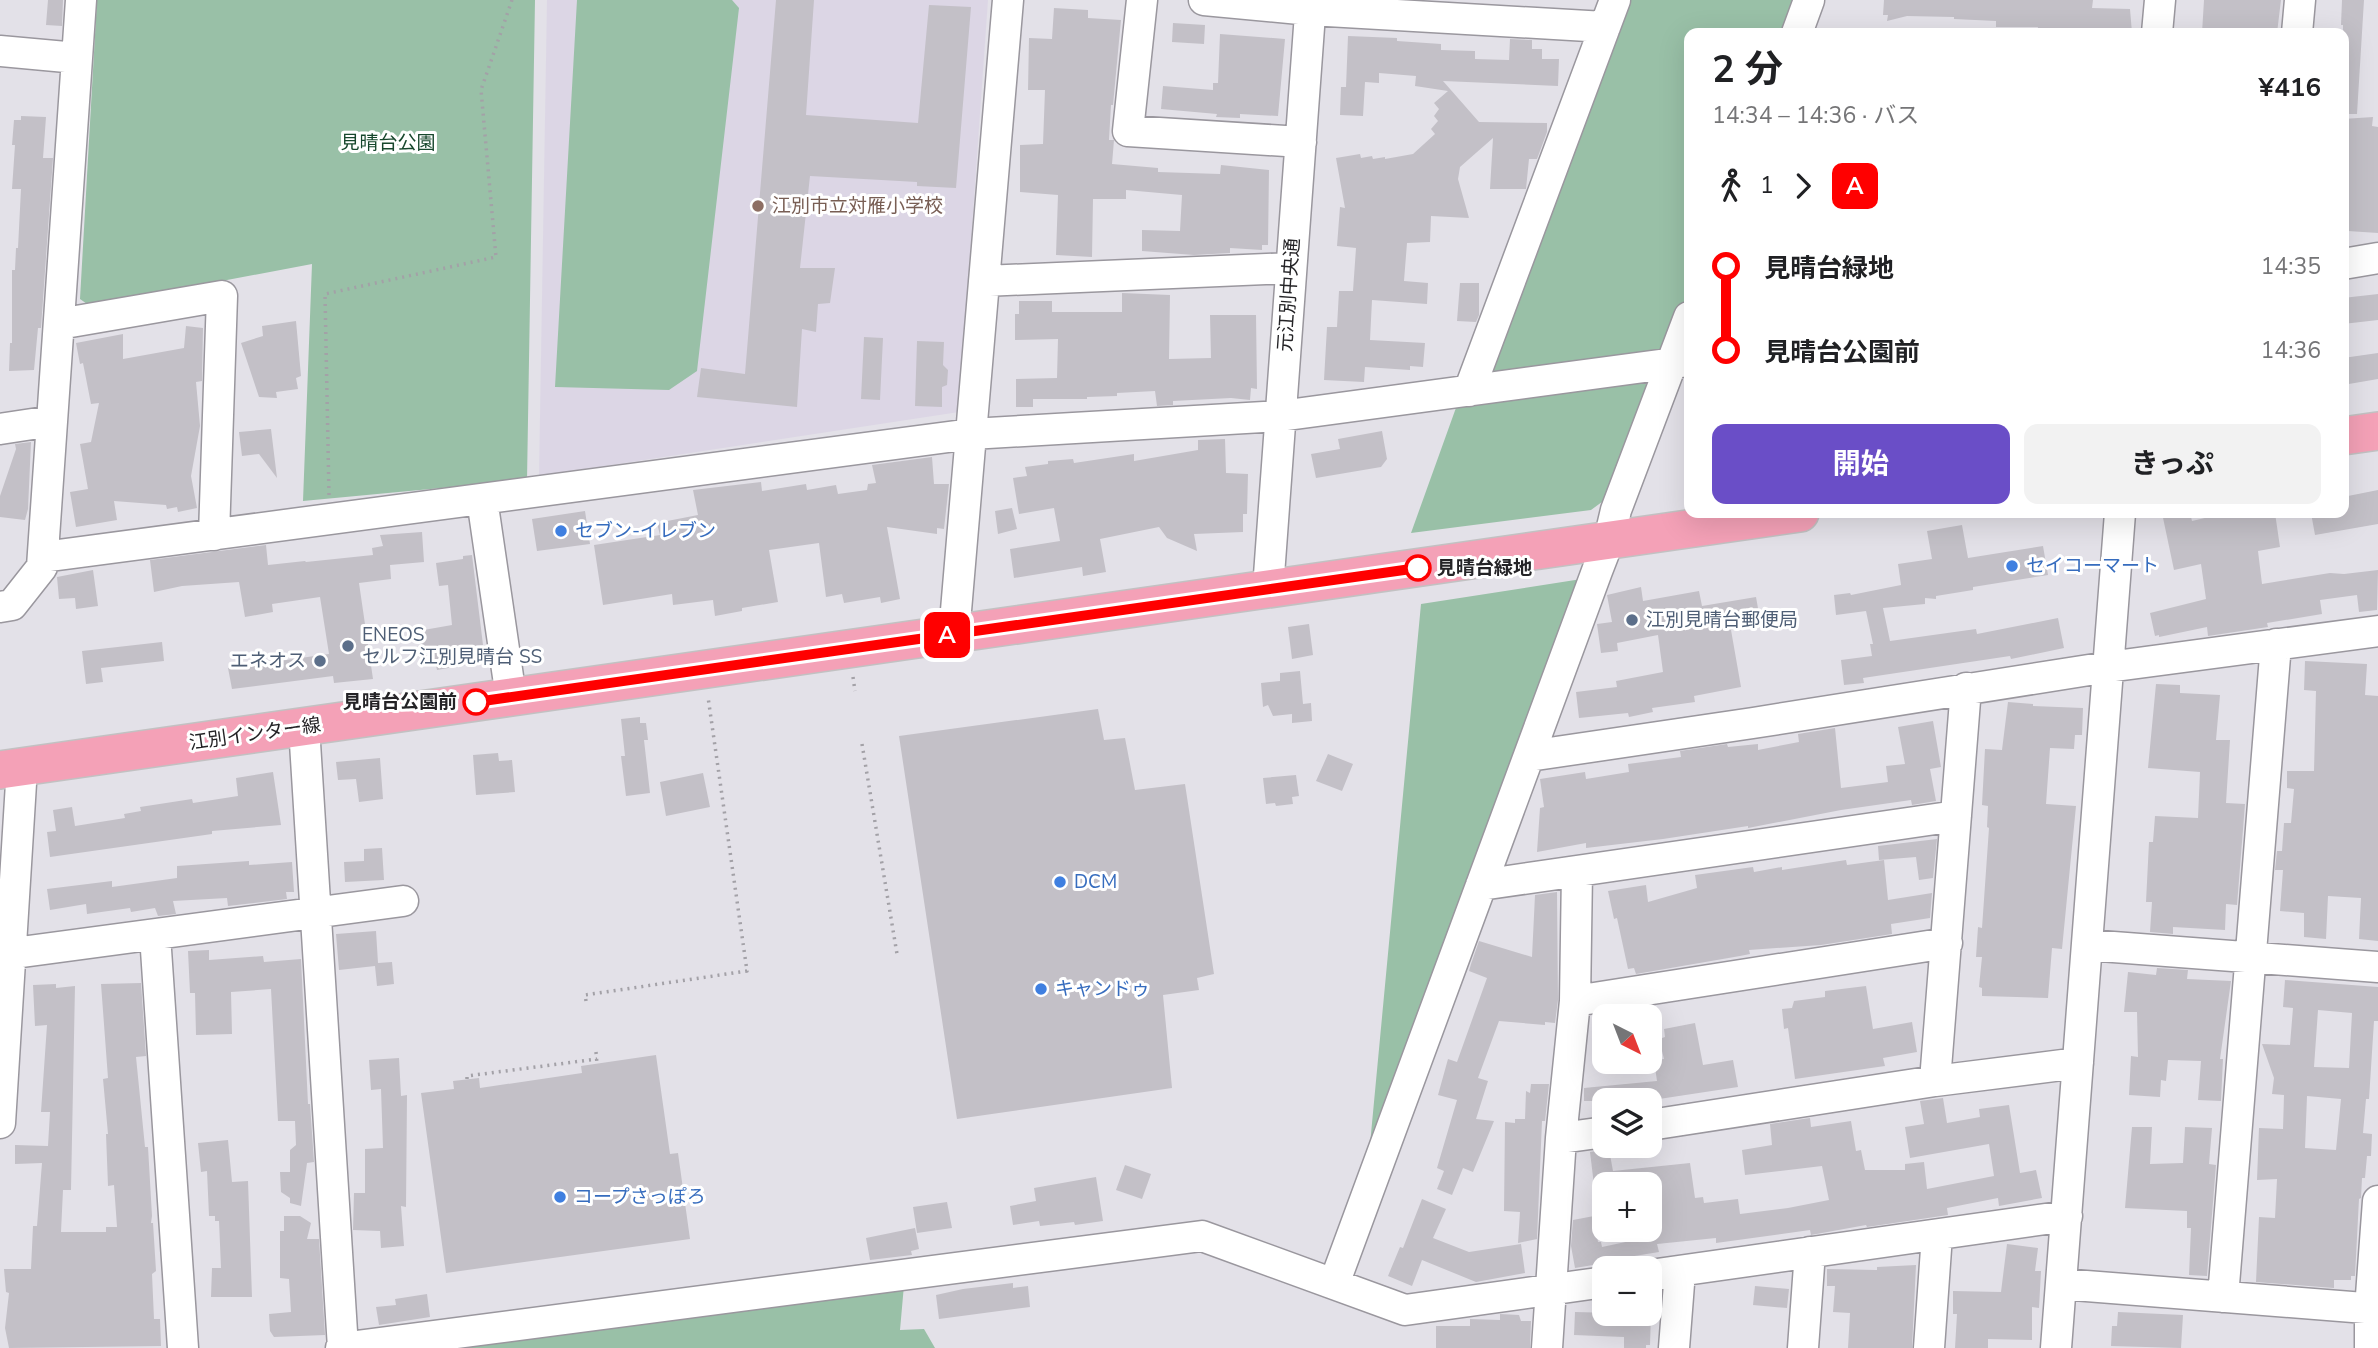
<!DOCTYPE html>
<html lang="ja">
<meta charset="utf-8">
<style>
body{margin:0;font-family:"Nunito Sans","Noto Sans JP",sans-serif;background:#f2f2f2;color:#202124;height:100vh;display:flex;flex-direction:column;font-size:26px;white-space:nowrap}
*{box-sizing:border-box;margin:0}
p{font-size:23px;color:#757577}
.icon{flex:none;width:38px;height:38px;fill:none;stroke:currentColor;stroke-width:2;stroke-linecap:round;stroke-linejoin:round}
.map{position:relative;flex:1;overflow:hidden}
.details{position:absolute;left:1684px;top:28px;width:665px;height:490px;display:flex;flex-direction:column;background:#fff;border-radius:14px;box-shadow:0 7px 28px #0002}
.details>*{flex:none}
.badge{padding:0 14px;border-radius:10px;font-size:24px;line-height:46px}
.needle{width:46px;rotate:138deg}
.tools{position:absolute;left:1592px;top:1004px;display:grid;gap:14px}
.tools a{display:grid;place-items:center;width:70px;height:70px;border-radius:14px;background:#fff;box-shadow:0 7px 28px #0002;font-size:35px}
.map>.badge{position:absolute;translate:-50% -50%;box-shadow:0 0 0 4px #fff}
.legs{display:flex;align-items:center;gap:10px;height:77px;padding:0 28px;font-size:23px}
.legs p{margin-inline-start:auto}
.head{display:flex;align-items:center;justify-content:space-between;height:119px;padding:0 28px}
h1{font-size:38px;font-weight:700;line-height:52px}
.action{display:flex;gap:14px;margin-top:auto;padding:14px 28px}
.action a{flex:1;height:80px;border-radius:14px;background:#6a4ec7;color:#fff;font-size:28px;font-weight:700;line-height:80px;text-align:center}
.action a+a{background:#f2f2f2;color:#202124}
ul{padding:0 28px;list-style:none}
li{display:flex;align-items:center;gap:24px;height:84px;font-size:26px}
li i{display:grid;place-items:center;width:10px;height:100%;margin:0 9px;background:currentColor}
li i::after{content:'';width:18px;height:18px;margin:-9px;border:5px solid;border-radius:50%;background:#fff}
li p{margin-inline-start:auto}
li:first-child i{background:linear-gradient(#0000 50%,currentColor 0)}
li:last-child i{background:linear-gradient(currentColor 50%,#0000 0)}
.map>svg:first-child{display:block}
.built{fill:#dcd6e5}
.green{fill:#99c0a7}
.building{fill:#c3c0c7;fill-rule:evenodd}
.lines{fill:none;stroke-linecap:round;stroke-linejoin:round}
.minor-casing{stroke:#9a979e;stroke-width:33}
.major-casing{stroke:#c2c1c2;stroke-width:40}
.path{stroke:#a3a1a7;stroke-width:3.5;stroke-dasharray:2 5;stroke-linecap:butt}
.minor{stroke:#fff;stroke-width:30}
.major{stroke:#f4a1b7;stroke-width:37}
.line-1-casing{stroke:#fff;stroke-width:16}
.line-1{stroke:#f00;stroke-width:10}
.education-dot{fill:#8d6e63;stroke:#fff;stroke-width:2.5}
.shop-dot{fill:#3f7fe0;stroke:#fff;stroke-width:2.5}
.stop-1-dot{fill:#fff;stroke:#f00;stroke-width:3.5}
.service-dot{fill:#5c6f8a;stroke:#fff;stroke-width:2.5}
.labels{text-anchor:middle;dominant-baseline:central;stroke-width:6;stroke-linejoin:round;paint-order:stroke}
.park-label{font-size:19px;fill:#17472d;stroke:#fff}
.education-label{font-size:19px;fill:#785e54;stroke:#fff;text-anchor:start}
.street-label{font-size:19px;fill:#242326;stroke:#fff}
.shop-label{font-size:19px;fill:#366cbe;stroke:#fff;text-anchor:start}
.stop-label{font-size:19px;font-weight:bold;fill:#242326;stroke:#fff;text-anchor:start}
.service-label{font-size:19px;fill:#4e5e75;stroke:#fff;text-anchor:start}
</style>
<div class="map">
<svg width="2378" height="1348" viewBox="0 0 2378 1348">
<rect width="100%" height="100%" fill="#e3e1e8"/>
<path class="built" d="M547 0H988L959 412 539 476Z"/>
<path class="green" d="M97 0H535L527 480 303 501 312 264 90 306 80 299Z
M577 0H732L739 8 697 371 669 390 555 387Z
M1623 0H1801L1788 33H1689V294L1666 353 1485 374Z
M1642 379 1651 391 1610 496 1591 510 1411 533 1457 405Z
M1588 578 1369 1155 1421 604Z
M904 1285 900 1330 924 1329 935 1348H431Z"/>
<path class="building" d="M48 0H63L62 26 46 25Z
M776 0H814L806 115 918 123 929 5 971 7 956 188 917 186V182L810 176 800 268H835L830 303 818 304 816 332 802 329 797 407 697 397 701 368 745 374Z
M1884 0H2093L2092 8 2130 9 2132 33H2103V30L2069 28V33L2037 32 2038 27H1996V21L1954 19V17L1907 16 1887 21 1888 15H1883Z
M2204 0H2281L2277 33H2202Z
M2342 0H2364L2357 114H2343V25H2341Z
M1054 8 1088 10V18L1121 20 1113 105H1111L1109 140H1114L1112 164 1158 168V172L1220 174 1221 165 1269 170 1268 245H1262V250L1230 248V253L1194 255 1142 251V230L1180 231 1182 195 1126 190V199H1093L1092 257 1056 255 1058 195 1020 192V145L1043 144 1045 90H1028L1029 38 1052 39Z
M1173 23 1205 25 1204 44 1172 42Z
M1220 34 1285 39 1278 116 1240 114V118L1216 117 1217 114 1161 109 1163 86 1213 90V83H1218Z
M1348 36 1397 38V41L1441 44V50L1475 51V59L1509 60 1510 39 1532 40V49H1542V59H1559L1558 86 1443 81 1479 122 1547 123V132L1537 159H1529L1526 189H1490L1493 138 1460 167 1458 179 1469 218 1431 216 1430 242 1407 243 1404 281 1428 283 1427 304 1372 300 1370 340 1425 343 1423 367 1410 366V370L1365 367 1364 382 1324 380 1327 327H1337L1339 291H1353L1356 248 1337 246 1340 207 1345 208 1336 158 1360 154 1361 158 1372 156 1373 159 1385 157V159L1413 154 1435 134 1431 129 1438 121 1434 116 1439 109 1434 103 1448 91 1415 86 1416 76 1379 73V83L1365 82 1363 116 1340 115 1341 87H1346Z
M21 116 46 117 43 158H53L41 328H38L34 370 9 371 10 343H12V270H15L16 248H18L21 189H12L15 145H12L14 120H21Z
M2373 117 2372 126 2378 127V233L2348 231V228H2343V119Z
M1460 283H1479V315L1476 322 1457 321Z
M1122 293 1170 295 1169 359 1211 358 1210 315H1256L1257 389 1251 388 1250 400 1231 398 1173 401V405L1157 406 1155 391 1117 393V396L1087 397V399H1033V407H1016V379L1057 378 1058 339 1015 340V314H1019V301H1052V312H1122Z
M2378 294V320L2343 324V298Z
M296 321 301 376 296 378 298 389 276 392 277 398 259 397 241 343 263 336 262 326Z
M186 326 203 328 202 381 196 382 200 426 191 476 197 508 178 512 177 507 167 509 166 505 114 501 117 520 76 527 70 492 88 489 80 444 91 442 99 403 91 404 83 363 80 364 76 343 123 334V359L184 348Z
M864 337 883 338 880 400 861 399Z
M917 341 944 342 943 365 948 370 947 385 942 387V407L915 406Z
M2378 353V379L2343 385V358Z
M271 429 277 478 259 454 242 456 239 432Z
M1382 431 1387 459 1381 467 1316 478 1311 454 1340 449 1338 439Z
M1225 439 1226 473 1248 474 1247 514H1243V532L1194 534 1197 551 1167 538 1159 527 1100 539 1106 572 1083 576 1082 567 1014 578 1010 549 1060 541 1054 508 1019 514 1013 478 1027 476 1025 467 1048 464V461L1073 459 1074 463 1134 454V461L1198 450V440Z
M31 442 28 509 25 520 0 517V496L16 449 15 444Z
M932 457 934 484H949L944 529 937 528V534L887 527 900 599 881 603 880 597 844 603 842 594 826 597 819 543 769 550 778 602 742 608V611L715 616 713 600 673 605 672 594 603 605 594 545 660 535 657 523 698 515 693 490 761 482 762 491 806 484 807 490 836 485 838 494 867 490 868 484 876 483 872 465Z
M2378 490V524L2315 535 2311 513H2343V497Z
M1012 508 1017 529 998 534 995 511Z
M585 511 590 544 537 551 532 519Z
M2162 513H2190L2192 521 2226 513H2275L2280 547 2258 551 2262 584 2330 573 2344 574 2378 570 2377 610 2359 612 2357 595 2320 600 2322 614 2267 623 2268 627 2208 636 2207 627 2159 637V635L2155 636 2150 613 2206 599 2201 564 2174 570Z
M1962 525 1968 558 2043 546 2048 575 1973 587V590L1936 596V599L1925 598V604L1883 608 1890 641 1976 629 1977 634 2058 618 2064 648 2011 659 2010 656 1863 678 1864 683 1844 685 1841 660 1872 656 1870 644H1873L1866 611 1836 615 1834 595 1850 593 1851 595 1901 585 1898 564 1932 559 1927 531Z
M422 532 424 562 390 565 391 579 359 583 373 679 334 683 333 676 232 689 228 668 329 654 320 597 272 604 273 612 245 617 239 582 182 586 154 592 150 560 266 545 268 565 305 561 306 562 373 555 372 548 383 546 380 535Z
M472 555 483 645 474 646 477 663 437 670 435 660 423 662 418 631 452 625 448 585 439 586 436 563 463 559V556Z
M93 570 98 606 76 609 75 598 59 599 57 577Z
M1641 587 1643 601 1699 591 1702 606 1756 597 1761 625 1731 630 1741 687 1694 696 1695 702 1652 708 1653 712 1629 717 1628 713 1579 718 1576 692 1617 687 1616 681 1663 672 1658 635 1617 643 1618 651 1601 653 1597 624 1612 622 1607 595Z
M1309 624 1313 655 1292 659 1288 627Z
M162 642 164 661 101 668 103 682 86 684 82 651Z
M2305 661 2367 664 2365 695 2378 696V941L2359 939 2361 898 2328 896 2326 939 2304 937V913L2280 911 2283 870H2275L2277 851H2282L2284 823H2291L2294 789 2287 788V771H2314L2316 691 2304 690Z
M1300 671 1303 704 1311 703 1312 721 1292 723V714L1273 716 1268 705 1263 707 1261 683 1280 681V673Z
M2156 684 2180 685V693L2220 695 2216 740H2230L2226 803 2245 804 2237 905 2226 904 2225 930 2173 927V934L2150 932 2152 902H2146L2149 842H2153L2155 816 2198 818 2200 772 2148 768Z
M2008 702 2033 704V706L2083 708 2082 735H2075L2074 749 2050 748 2046 804 2076 806 2062 949 2052 948 2048 998 1982 996V988L1979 987 1982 957H1976L1978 927 1982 928 1989 828 1987 827 1988 806 1982 805 1985 749 2002 750Z
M1098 709 1104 740 1125 738 1135 790 1185 784 1214 974 1197 978 1199 990 1163 995 1172 1088 957 1119 899 736Z
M640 717V723H646L648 740H644L650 793 626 796 621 756H625L621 719Z
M1933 721 1941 767 1930 769 1936 801 1912 805 1911 800 1841 810 1748 828V826L1663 839 1586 848V843L1537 852 1540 808 1544 807 1540 779 1585 772 1586 779 1629 772 1628 764 1681 757 1680 751 1727 744 1728 747 1758 744V750L1799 742 1798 734 1835 728 1841 788 1888 782 1886 766 1905 764 1898 727Z
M498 753 499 761 512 760 515 792 476 795 473 755Z
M1328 754 1353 764 1342 791 1316 781Z
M380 758 383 799 359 802 356 779 338 780 336 762Z
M273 772 281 825 212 831V834L50 857 47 832 56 831 53 810 72 807 75 826 125 818 124 814 141 811 140 807 192 799 193 803 238 796 236 778Z
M703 773 710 807 666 816 660 782Z
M1296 775 1299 796 1292 797 1293 804 1276 806 1275 803 1266 804 1263 778Z
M1937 839 1933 878 1919 880 1916 857 1879 860 1878 846Z
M382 848 384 880 345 882 344 862 364 861V849Z
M1846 860 1847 865 1884 860 1888 900 1932 893 1930 918 1891 924 1892 934 1821 945 1749 950 1750 954 1740 956 1636 974 1634 968 1628 969 1617 918 1614 919 1608 891 1646 885 1648 902 1697 888 1695 875 1753 867 1754 872 1782 867V870Z
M249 861V865L292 862 294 892H286L287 899 228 906 227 898 173 901 176 914 158 916 155 908 131 912 130 908 87 914 86 904 50 910 47 889 112 881V887L177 878V866Z
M1557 892 1558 1000 1555 1023 1545 1022V1025L1499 1021 1478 1078 1488 1081 1476 1119 1494 1121 1473 1172 1463 1168 1452 1195 1437 1189 1444 1171 1437 1168 1457 1100 1438 1095 1448 1059 1457 1062 1487 978 1469 971 1471 964 1479 941 1532 957 1535 895Z
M376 931 378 963 392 962 394 984 377 986 375 966 339 970 336 934Z
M209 950V960L263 956 264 962 301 959 308 1104H310L314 1162 307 1163 301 1206 290 1203V1198L281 1192 280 1172H290V1150L296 1145 295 1121H278L271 989 231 992 232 1034 196 1035 195 993H190L188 951Z
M2157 968 2188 970 2187 979 2231 981 2220 1059H2223L2221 1101 2198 1100 2201 1061 2168 1060 2166 1081 2161 1080 2160 1097 2129 1095 2131 1056 2138 1057 2137 1012H2124L2128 972 2156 975Z
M2285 980 2378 987V1021H2374L2369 1099H2366L2363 1133 2372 1134 2371 1156H2367L2365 1178H2362L2361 1198 2359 1199 2355 1276H2351V1280H2334V1288L2256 1282 2259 1217 2275 1218 2277 1179 2257 1180 2259 1128 2283 1129 2284 1095 2272 1094 2274 1078 2262 1044 2290 1045 2293 1008 2283 1007ZM2318 1010 2352 1013 2349 1068 2314 1067ZM2307 1096 2341 1099 2336 1150 2305 1148Z
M141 983 146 1056 136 1057 145 1147H148L152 1216 151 1223H153L156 1271 152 1274 154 1319H160L161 1346 9 1348 5 1328 9 1293 6 1292 4 1269H31L33 1226H37L42 1163 15 1164V1145L48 1146 50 1112H41L47 1025 35 1026 33 985 56 984V988L75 986 71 1190H63L61 1232H106V1227H117L114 1185 108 1186 106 1134H108L103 1079 108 1078 101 984Z
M1866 986 1873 1029 1912 1022 1917 1052 1883 1058 1885 1066 1795 1079 1788 1028 1784 1029 1782 1009 1792 1008 1794 1001 1825 997V991Z
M1695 1023 1703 1065 1733 1060 1738 1087 1646 1101H1584V1088L1657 1081 1654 1060 1664 1059 1659 1039 1665 1037 1664 1029Z
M656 1055 670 1154 678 1153 690 1239 446 1273 421 1093 454 1089 453 1081 479 1078 480 1088 582 1073 581 1066Z
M399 1058 401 1096 407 1095 406 1207 401 1206 404 1246 381 1248 380 1231 353 1230 354 1193H365V1149L383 1148 381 1089 371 1090 369 1060Z
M1531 1084H1549L1545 1121H1542L1537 1239 1518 1243 1520 1212 1504 1211 1505 1122 1515 1123V1119H1525L1526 1091 1530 1093Z
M1943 1098 1947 1123 1980 1117 1979 1109 2009 1105 2020 1173 2036 1170 2042 1198 1999 1206 1998 1198 1947 1208 1948 1215 1867 1227 1866 1225 1811 1235 1810 1230 1716 1243V1238L1657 1244 1659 1252 1604 1261 1605 1263 1575 1268 1571 1246 1573 1220 1594 1216 1598 1242H1601L1602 1247 1635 1240 1634 1230H1650V1185H1594L1590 1152 1609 1149 1613 1171 1690 1163 1695 1198 1703 1197 1704 1203 1738 1199 1740 1214 1788 1208 1829 1200 1822 1166 1745 1175 1742 1150 1772 1145 1770 1124 1810 1118 1811 1127 1851 1121 1856 1151 1861 1150 1865 1170H1905V1164L1924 1162 1927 1189 1994 1176 1989 1144 1910 1158 1905 1127 1924 1124 1920 1101Z
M2132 1127H2152L2150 1164 2183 1163 2185 1127 2212 1128 2209 1164 2216 1165 2207 1276 2189 1275 2191 1228H2187V1211L2125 1208Z
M228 1140 232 1182 248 1181 252 1297H211L212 1268H221L219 1221H215V1216H209L207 1171 201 1172 198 1143Z
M1125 1165 1151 1174 1142 1199 1116 1190Z
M1096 1177 1103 1221 1075 1225 1074 1222 1040 1226 1039 1221 1013 1225 1010 1206 1036 1201 1034 1188Z
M1422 1199 1446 1209 1433 1238 1469 1252 1521 1244 1525 1273 1476 1282 1422 1260 1412 1286 1388 1276 1400 1247 1403 1248Z
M947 1202 952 1228 917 1233 913 1207Z
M284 1216H300L311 1223 307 1239H319L325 1335 274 1337 270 1331 269 1314 291 1312 289 1279 280 1278V1231H284Z
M915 1228 919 1249 911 1251 912 1255 870 1260 866 1238Z
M2007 1244 2038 1248 2035 1271H2041L2039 1308 2032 1307V1340L1988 1339V1348H1955L1957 1314H1953V1291L2001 1292Z
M1916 1265 1912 1348H1848L1850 1313 1833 1312 1835 1286H1827V1269L1877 1270V1267Z
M1013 1283V1288L1028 1286 1030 1307 939 1319 936 1295 963 1289Z
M1755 1286 1789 1289 1787 1308 1753 1305Z
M427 1294 430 1317 379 1325 376 1307 396 1305 395 1299Z
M1575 1312 1651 1314 1650 1345H1646V1348H1624V1337L1574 1335Z
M2118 1312 2183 1315 2181 1348 2111 1346 2112 1326H2117Z
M1500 1314 1519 1315 1521 1321H1531L1530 1348H1436V1326H1470V1319L1500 1320Z"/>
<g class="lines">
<g class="minor-casing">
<path id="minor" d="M1142 0 1128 131 1301 142
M1204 0 1310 10 1605 27
M1797 33 1809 0
M2157 33 2160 0
M2297 33 2300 0
M0 51 77 58
M2343 264 2378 258
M984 281 1291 268
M59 324 222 296 214 535
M1469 391 1615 0
M0 429 52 421
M482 499 511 697
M43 557 971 434 1280 416 1689 361
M1268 589 1311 0
M0 607 12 605 42 567 81 0
M954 634 1008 0
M304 727 343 1348
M1529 756 1753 723 2108 667 2378 631
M1481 885 1956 816
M155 935 183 1348
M2087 945 2378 967
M0 955 403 901
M1575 1001 1947 943
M1935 1081 1966 688
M0 1123 22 767
M1650 1125 1935 1081 2078 1063
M1561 1138 1605 1132
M1650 1275 2067 1216
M1334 1284 1597 571 1609 540 1616 510 1689 317
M2061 1284 2378 1309
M2223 1297 2276 644
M341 1348 1202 1236 1405 1310 1605 1282
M1547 1348 1561 1138 1575 1001 1577 872
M1674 1348 1680 1271
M1803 1348 1810 1252
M1929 1348 1937 1235
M2056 1348 2120 513
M2370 1348V1309L2378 1201"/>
</g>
<g class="major-casing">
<path id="major" d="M2343 436 2378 431
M0 770 1800 513"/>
</g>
<path class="path" d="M329 495 325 294 496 257 481 90 512 0
M853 677 855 691
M862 744 897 954
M586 1001 585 995 747 971 708 697
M596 1052 597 1064
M467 1079V1076L597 1059"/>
<use href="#minor" class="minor"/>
<use href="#major" class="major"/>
</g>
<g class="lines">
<g class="line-1-casing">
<path id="line-1" d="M476 702 1418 568"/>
</g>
<use href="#line-1" class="line-1"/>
</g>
<circle class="education-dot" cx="758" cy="206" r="7"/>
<g class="shop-dot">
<circle cx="561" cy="531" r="7"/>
<circle cx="2012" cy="566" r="7"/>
<circle cx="1060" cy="882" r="7"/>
<circle cx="1041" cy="989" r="7"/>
<circle cx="560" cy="1197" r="7"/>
</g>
<g class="stop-1-dot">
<circle cx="1418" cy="568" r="12"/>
<circle cx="476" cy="702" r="12"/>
</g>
<g class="service-dot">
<circle cx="1632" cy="620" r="7"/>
<circle cx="348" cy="646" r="7"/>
<circle cx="320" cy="661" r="7"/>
</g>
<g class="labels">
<g class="park-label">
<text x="388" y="143">見晴台公園</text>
</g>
<g class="education-label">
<text x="772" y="206">江別市立対雁小学校</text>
</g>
<g class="street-label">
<text transform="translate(1289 295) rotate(-86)">元江別中央通</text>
<text transform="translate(255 734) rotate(-8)">江別インター線</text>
</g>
<g class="shop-label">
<text x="575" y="531">セブン-イレブン</text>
<text x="2026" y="566">セイコーマート</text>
<text x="1074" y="882">DCM</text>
<text x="1055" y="989">キャンドゥ</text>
<text x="574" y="1197">コープさっぽろ</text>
</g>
<g class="stop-label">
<text x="1437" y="568">見晴台緑地</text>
<text x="457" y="702" text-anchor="end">見晴台公園前</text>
</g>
<g class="service-label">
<text x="1646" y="620">江別見晴台郵便局</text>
<text x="362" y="635">ENEOS<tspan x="362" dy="22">セルフ江別見晴台 SS</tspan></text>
<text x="306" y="661" text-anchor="end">エネオス</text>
</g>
</g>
</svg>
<div class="tools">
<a><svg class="needle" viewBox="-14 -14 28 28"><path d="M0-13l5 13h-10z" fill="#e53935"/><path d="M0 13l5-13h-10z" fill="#757577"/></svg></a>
<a><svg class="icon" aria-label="layers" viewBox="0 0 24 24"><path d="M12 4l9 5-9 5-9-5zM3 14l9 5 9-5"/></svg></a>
<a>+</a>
<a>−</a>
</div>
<b class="badge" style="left:947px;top:635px;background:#f00;color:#fff">A</b>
<section class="details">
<div class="head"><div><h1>2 分</h1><p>14:34 – 14:36 · バス</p></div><b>¥416</b></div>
<div class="legs"><svg class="icon" aria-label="walk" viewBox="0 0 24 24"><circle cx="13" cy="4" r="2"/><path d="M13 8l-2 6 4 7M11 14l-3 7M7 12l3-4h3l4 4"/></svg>1<svg class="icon" aria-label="forward" viewBox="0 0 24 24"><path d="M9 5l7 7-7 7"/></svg><b class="badge" style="background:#f00;color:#fff">A</b></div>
<ul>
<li><i style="color:#f00"></i><b>見晴台緑地</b><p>14:35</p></li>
<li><i style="color:#f00"></i><b>見晴台公園前</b><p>14:36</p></li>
</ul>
<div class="action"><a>開始</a><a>きっぷ</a></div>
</section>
</div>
